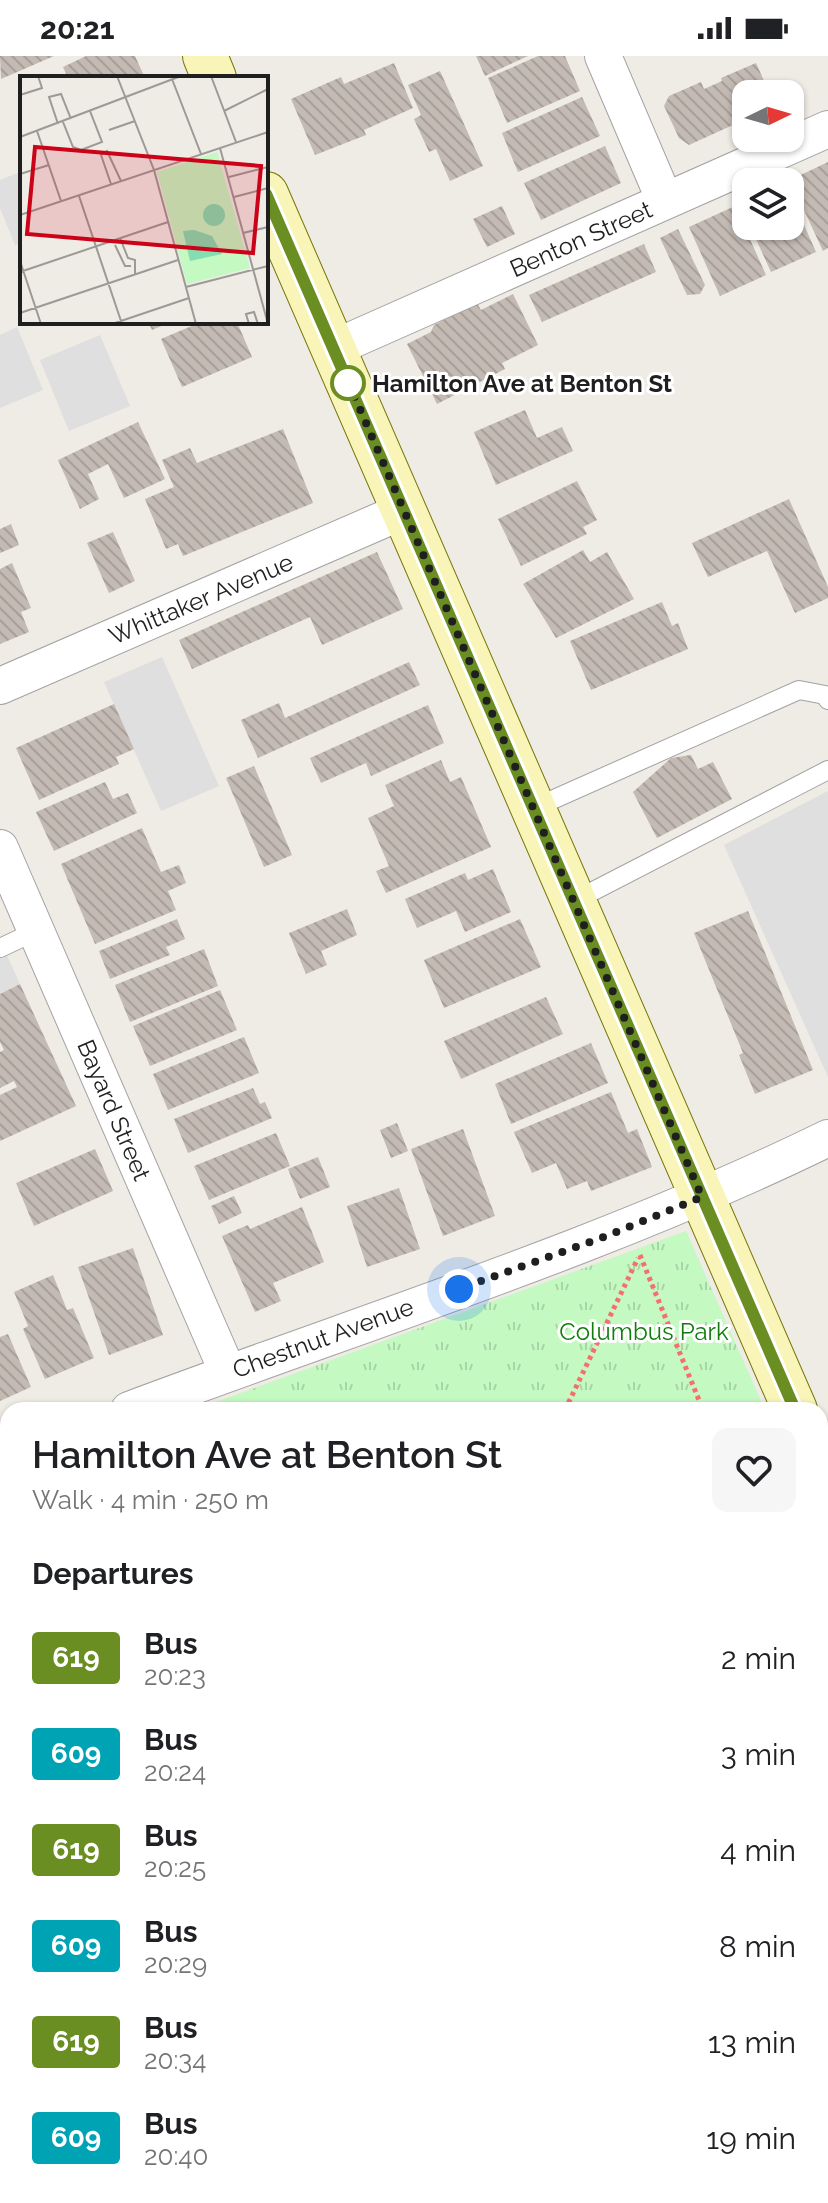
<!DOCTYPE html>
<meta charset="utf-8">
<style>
body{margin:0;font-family:Raleway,sans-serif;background:#f6f6f6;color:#202124;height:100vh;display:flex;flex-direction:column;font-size:30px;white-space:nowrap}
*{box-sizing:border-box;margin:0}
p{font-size:26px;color:#757577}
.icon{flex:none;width:44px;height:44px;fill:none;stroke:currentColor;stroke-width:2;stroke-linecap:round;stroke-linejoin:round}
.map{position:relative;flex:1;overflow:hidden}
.drawer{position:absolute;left:0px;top:1346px;width:828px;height:802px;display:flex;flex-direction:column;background:#fff;border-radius:24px 24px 0 0;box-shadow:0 2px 6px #0004}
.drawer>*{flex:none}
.badge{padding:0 16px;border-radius:6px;font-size:28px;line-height:52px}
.needle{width:52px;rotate:85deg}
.tools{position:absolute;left:732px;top:24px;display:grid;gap:16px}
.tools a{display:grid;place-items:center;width:72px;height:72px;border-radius:16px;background:#fff;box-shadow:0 2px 6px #0004;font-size:40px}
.you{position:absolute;width:40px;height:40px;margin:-20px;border:6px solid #fff;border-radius:50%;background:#1a73e8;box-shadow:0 0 0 12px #1a73e833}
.map>.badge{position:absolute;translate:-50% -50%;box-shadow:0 0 0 4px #fff}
h2{padding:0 32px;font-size:30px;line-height:72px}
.round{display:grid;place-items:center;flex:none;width:84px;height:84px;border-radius:16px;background:#f6f6f6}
.summary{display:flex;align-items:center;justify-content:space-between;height:136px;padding:0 32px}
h1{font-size:38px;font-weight:600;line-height:60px}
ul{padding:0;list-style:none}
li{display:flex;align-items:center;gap:24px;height:96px;padding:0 32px}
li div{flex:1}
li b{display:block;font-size:30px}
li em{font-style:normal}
li .badge{min-width:88px;font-weight:700;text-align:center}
.status{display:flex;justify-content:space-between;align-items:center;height:56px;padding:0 40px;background:#fff;direction:ltr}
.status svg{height:22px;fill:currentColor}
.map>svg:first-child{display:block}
.park{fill:url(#park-tufts)}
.pitch{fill:#84deb1}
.parking{fill:#dfdfdf}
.building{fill:url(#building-back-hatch)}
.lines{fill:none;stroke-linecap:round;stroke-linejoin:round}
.lane-casing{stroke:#a3a3a3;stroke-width:20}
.street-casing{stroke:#a3a3a3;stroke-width:38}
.secondary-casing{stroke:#757506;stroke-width:46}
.path{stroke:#f86d6e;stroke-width:5;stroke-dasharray:4 4;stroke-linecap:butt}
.lane{stroke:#fff;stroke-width:18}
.street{stroke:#fff;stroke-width:36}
.secondary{stroke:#f9f5b9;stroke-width:44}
.line-casing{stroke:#fff;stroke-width:18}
.line{stroke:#6b8e23;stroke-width:12}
.walk{stroke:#1f1f1f;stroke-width:8;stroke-dasharray:0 14.4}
.stop-dot{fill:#fff;stroke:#6b8e23;stroke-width:4}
.labels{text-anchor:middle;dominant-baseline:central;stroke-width:6;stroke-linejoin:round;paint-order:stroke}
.street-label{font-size:24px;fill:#1f1f1f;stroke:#fff}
.stop-label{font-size:24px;font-weight:bold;fill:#1f1f1f;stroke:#fff;text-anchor:start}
.park-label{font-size:24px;fill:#107c0d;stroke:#fff}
.inset-road{fill:none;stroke:#9c9996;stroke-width:2}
.view{fill:#cb0218;fill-opacity:0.15;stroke:#cb0218;stroke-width:4}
.inset-edge{fill:none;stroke:#1f1f1f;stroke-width:4}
</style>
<div class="status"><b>20:21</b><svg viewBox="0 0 49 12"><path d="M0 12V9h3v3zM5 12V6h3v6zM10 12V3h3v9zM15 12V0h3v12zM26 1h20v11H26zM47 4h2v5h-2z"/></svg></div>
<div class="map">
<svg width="828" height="2147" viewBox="0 0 828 2147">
<defs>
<pattern id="park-tufts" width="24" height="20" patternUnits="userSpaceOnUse" patternTransform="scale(2)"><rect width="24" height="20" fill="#c4f9c2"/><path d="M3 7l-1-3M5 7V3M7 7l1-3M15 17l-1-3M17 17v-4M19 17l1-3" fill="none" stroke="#a8d5a6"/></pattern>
<pattern id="building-back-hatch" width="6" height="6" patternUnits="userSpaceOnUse" patternTransform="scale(2)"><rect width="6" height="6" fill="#c4bab4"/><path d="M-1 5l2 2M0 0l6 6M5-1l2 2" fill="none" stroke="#a89f9a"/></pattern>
</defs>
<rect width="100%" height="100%" fill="#efebe5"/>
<path class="park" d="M686 1175 765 1354H194Z
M8 1422V2076L0 2079V1425Z
M820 1478 828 1496V1766L820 1769Z"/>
<path class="pitch" d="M8 1514V1837L0 1841V1516Z"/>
<path class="parking" d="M22 115V187L15 189 0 152V124Z
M17 271 43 334 0 352V279Z
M100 279 130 350 69 375 40 304Z
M162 601 219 730 161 755 104 626Z
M828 735V1021L724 789Z
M0 884 20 928 0 938Z"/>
<path class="building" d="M0 0H54L1 23Z
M86 0H135L145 22H68L63 11Z
M476 0H528L485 20Z
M538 0H565L580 35 507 67 488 22Z
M394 7 413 52 364 74 366 79 315 99 291 43 341 21 344 28Z
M756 7 770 38H746V63L689 89 679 82 664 50 669 40 701 26 704 33 722 25 721 22Z
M440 15 483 110 450 125 436 93 429 96 414 63 421 59 408 29Z
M582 41 600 80 518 116 502 77Z
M605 90 621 127 541 164 524 127Z
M828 106V192L823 195 790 124Z
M790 137 816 196 771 216 750 170H790Z
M502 150 515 178 487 191 473 163Z
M735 150 766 219 720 240 689 171Z
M678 173 705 229 700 238 687 239 660 182Z
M644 188 656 216 542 266 529 239Z
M513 238 538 289 502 307 505 313 437 348 407 288 431 276 434 269 477 247 481 254Z
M148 266H171L152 274Z
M201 266H237L252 301 182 331 161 283Z
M525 354 537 382 562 371 573 395 496 429 474 376Z
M138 366 165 423 124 442 108 408 88 418 99 443 80 453 58 404Z
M283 373 313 447 183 500 178 488 166 493 145 443 174 431 162 404 190 392 197 407Z
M577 425 597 464 583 471 587 478 521 510 498 463Z
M789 443 828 531V542L795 557 767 495 708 521 692 487Z
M11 468 19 489 0 497V473Z
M113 476 135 525 109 537 87 487Z
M583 494 590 506 607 496 634 543 556 582 523 528Z
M377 496 403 553 322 589 310 561 192 613 179 584Z
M12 507 31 552 21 556 29 576 0 588V513Z
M662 546 672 570 678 567 688 593 591 634 570 585Z
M409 606 420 629 258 702 241 664 279 647 285 662Z
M114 648 134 693 116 701 119 708 39 744 16 692Z
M428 649 444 687 371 720 366 707 321 727 310 702Z
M691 699 698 713 713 706 732 743 657 782 633 736 671 702Z
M441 704 450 726 461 721 491 791 386 837 376 815 389 810 368 762 394 750 385 729Z
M254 710 292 799 264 811 226 722Z
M105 726 113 743 128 737 137 757 54 795 36 756Z
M142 772 161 816 179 809 186 827 168 835 176 854 95 888 61 808Z
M493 813 511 856 465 876 456 855 417 872 405 843 465 817 468 824Z
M347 853 357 879 321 895 327 909 306 918 289 877Z
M748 855 813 1014 755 1038 739 999 743 997 694 877Z
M177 863 185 883 166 891 170 899 110 923 99 895Z
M520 863 541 911 444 952 424 904Z
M204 893 218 930 130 966 115 929Z
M20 928 76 1050 0 1085V1039L17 1031 14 1025 0 1032V996L4 994 0 986V938Z
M220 934 237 974 150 1010 133 970Z
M546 941 563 978 461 1023 444 985Z
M244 981 259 1017 168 1054 153 1018Z
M591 987 608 1027 511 1068 495 1028Z
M253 1032 260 1048 265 1046 272 1062 188 1097 174 1063Z
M611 1036 628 1077 637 1073 652 1111 591 1135 587 1125 567 1133 556 1107 532 1117 514 1076Z
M397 1067 408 1095 391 1102 380 1074Z
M463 1073 495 1160 443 1180 411 1093Z
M276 1077 290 1110 209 1144 194 1110Z
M95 1093 113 1135 34 1170 16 1127Z
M318 1101 330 1131 300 1143 288 1113Z
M399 1132 420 1193 367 1211 347 1150Z
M234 1140 242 1157 219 1168 211 1150Z
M302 1151 324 1206 273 1227 281 1245 255 1256 222 1180 248 1169 250 1173Z
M133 1192 163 1279 109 1299 78 1211Z
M53 1219 67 1254 73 1252 94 1302 45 1323 23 1273 28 1270 14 1236Z
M8 1278 31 1331 0 1345V1281Z
M820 1881 828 1903V1938L820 1940Z
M828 2036V2069L820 2071V2039Z
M828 2108V2141L821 2144 820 2111Z
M36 2140H62L64 2147H39Z
M84 2140H128L131 2147H87Z
M137 2140H186L189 2147H140Z
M542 2140H571L573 2147H523Z
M661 2140H756L759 2147H643Z"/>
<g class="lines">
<g class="lane-casing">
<path id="lane" d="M534 752 799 634 825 639 828 644
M574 845 828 714
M0 892 36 875
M803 2140 806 2147"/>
</g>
<g class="street-casing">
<path id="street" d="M603 0 665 145
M334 292 828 73
M0 630 403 455
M0 792 228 1317
M129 1354C363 1266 603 1192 828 1082
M0 1402 8 1399
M820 1806 828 1803
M0 2106 8 2103
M219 2140 221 2147
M599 2140 602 2147"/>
</g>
<g class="secondary-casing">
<path id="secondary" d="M205 0 214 22
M266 138 795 1354
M820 1410 828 1428"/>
</g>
<path class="path" d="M640 1199 703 1354
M565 1354 638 1202
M820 1640 828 1659
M820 1698 828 1700
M0 1877 8 1871"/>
<use href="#lane" class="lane"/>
<use href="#street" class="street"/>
<use href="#secondary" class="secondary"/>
</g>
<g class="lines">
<g class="line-casing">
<path id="line" d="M266 138 795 1354"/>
</g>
<use href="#line" class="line"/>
<path class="walk" d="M348 327 343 314 702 1141 604 1181 459 1233"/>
</g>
<circle class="stop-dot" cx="348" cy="327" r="16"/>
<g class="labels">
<g class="street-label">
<text transform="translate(581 183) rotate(-24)">Benton Street</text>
<text transform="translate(201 543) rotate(-23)">Whittaker Avenue</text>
<text transform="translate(114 1054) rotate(67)">Bayard Street</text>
<text transform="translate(323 1282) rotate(-20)">Chestnut Avenue</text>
</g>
<g class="stop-label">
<text x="372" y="327">Hamilton Ave at Benton St</text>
</g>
<g class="park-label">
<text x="644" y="1275">Columbus Park</text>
</g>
</g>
<g transform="translate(20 20)">
<rect width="248" height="248" fill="#efebe5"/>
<path d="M197 76 230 192 167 208 137 96Z" fill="#c4f9c2"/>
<path d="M183 139a11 11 0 1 1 22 0a11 11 0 1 1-22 0ZM174 154 192 160 202 178 170 185 163 155Z" fill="#84deb1"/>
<path class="inset-road" d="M97 0 134 94 176 248M191 0 216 66M152 3 181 78M0 19 22 12 18 0M204 35 248 13M43 46 53 71 61 74 82 66 70 35M38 48 29 21 41 18 51 43M89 54 115 45M17 55 41 125M0 61 161 0M200 72 248 248M0 98 29 89M209 101 248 91M91 108 81 79 87 75 101 105M59 120 102 248M214 121 248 112M0 139 248 56M223 157 248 151M100 162 108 182 115 184V198M95 169 105 190H111M0 185 21 248M0 196 148 146M166 211 248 190M0 237 158 184M92 248 169 222M229 248 226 238 234 236 238 248"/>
<path class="view" d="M15 71 241 90 233 177 7 158Z"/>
<rect width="248" height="248" class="inset-edge"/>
</g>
</svg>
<div class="tools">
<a><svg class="needle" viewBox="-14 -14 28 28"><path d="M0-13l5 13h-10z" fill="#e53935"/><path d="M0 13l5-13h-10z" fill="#757577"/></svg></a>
<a><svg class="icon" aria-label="layers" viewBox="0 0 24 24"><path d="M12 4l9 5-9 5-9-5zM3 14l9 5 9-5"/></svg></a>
</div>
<div class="you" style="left:459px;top:1233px"></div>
<section class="drawer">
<div class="summary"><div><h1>Hamilton Ave at Benton St</h1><p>Walk · 4 min · 250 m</p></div><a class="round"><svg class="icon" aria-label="heart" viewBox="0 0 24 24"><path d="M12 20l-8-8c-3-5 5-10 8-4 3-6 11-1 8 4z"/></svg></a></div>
<h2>Departures</h2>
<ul>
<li><span class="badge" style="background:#6b8e23;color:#fff">619</span><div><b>Bus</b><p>20:23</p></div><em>2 min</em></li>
<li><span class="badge" style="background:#00a3b4;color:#fff">609</span><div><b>Bus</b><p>20:24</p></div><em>3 min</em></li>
<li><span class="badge" style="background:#6b8e23;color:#fff">619</span><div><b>Bus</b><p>20:25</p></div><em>4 min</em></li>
<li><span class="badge" style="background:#00a3b4;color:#fff">609</span><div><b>Bus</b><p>20:29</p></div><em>8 min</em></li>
<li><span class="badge" style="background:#6b8e23;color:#fff">619</span><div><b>Bus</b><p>20:34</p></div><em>13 min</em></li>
<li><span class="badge" style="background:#00a3b4;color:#fff">609</span><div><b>Bus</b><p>20:40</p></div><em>19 min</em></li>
</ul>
</section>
</div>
